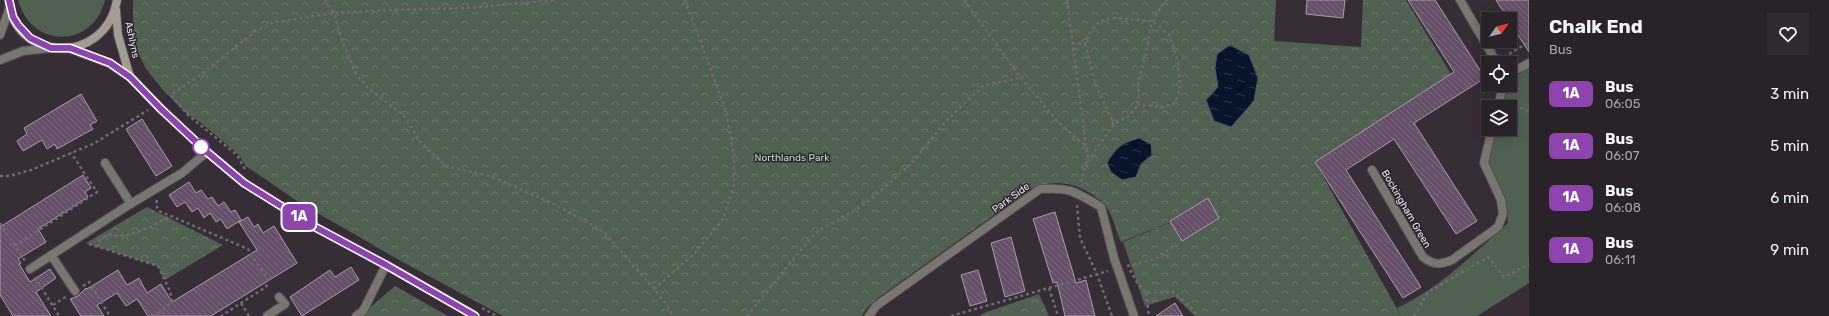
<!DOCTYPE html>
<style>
body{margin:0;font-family:Rubik,sans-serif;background:#312a31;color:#f1f3f6;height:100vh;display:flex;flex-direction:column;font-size:15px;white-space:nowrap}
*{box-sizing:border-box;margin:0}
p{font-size:13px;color:#a5a4a8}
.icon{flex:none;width:22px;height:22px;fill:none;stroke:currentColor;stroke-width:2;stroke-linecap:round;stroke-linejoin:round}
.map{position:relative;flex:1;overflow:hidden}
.side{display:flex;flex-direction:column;background:#292229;width:300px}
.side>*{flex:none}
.badge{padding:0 8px;border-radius:6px;font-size:14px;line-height:26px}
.needle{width:26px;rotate:56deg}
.controls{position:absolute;left:1481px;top:12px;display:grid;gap:8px}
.controls a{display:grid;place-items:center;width:36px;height:36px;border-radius:0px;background:#292229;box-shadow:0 2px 10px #0003,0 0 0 1px #453f46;font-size:20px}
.map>.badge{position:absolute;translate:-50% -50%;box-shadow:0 0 0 2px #fff}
.round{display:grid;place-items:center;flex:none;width:42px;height:42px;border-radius:0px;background:#312a31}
.head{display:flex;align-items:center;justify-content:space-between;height:68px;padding:0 20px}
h1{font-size:19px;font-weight:700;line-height:30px}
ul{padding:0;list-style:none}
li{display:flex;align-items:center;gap:12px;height:52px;padding:0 20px}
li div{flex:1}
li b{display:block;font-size:15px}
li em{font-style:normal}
li .badge{min-width:44px;font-weight:700;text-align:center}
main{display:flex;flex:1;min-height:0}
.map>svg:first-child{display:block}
.grass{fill:#506151}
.park{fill:url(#park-crowns)}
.water{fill:url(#water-ripples);stroke:#4d5365}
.building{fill:url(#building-back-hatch);stroke:#a89ca8}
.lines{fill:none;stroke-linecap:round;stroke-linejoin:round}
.street-casing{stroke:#544b54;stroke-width:10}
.secondary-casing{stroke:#544b54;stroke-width:10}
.path{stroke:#726972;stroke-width:2.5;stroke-dasharray:3 3;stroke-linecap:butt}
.street{stroke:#79756f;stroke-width:8}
.secondary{stroke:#a29c92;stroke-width:8}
.line-casing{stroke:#fff;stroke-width:9}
.line{stroke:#8e44ad;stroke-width:6}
.stop-dot{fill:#fff;stroke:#8e44ad;stroke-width:2}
.labels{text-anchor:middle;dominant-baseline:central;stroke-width:3;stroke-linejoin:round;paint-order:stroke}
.street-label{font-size:10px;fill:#eee7ee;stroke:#2d232d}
.park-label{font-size:10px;fill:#b1e2b6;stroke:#2d232d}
</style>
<main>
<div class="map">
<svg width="1529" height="316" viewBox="0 0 1529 316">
<defs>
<pattern id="park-crowns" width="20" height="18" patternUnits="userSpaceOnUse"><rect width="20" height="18" fill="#506151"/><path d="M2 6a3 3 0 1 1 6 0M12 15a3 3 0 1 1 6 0" fill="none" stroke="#6a786a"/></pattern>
<pattern id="water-ripples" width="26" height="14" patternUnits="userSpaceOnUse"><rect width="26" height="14" fill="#08142a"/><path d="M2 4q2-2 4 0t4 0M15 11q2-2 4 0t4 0" fill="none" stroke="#2c3649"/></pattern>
<pattern id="building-back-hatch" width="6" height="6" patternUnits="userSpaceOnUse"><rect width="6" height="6" fill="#664f68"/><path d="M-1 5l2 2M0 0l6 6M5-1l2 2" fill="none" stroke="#7c687e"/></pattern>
</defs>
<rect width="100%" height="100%" fill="#372d37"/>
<path class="grass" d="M18 0H105C93 49 31 49 18 0Z
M1529 63V283L1477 316H1401L1397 308C1440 288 1473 254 1508 223L1505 199 1484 163 1492 129H1510V107H1498L1503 85H1510V74Z"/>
<path class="park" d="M133 0H1276L1274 41 1361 47 1363 0H1406L1451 74 1315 162 1401 316H1195L1175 297 1145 306 1123 242 1225 200 1121 242C1116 231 1112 213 1105 205 1103 201 1096 198 1093 195 1072 181 1052 179 1029 190L875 300 865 310 862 316H503L401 261 300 203 246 166 238 154 200 122 187 114 163 90 146 69 136 48 133 19Z
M147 207 223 245 165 280 158 266 86 243Z
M395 286 448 316H360Z
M1039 294 1049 316H981V314Z"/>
<path class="water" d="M1230 45 1249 55 1258 78 1254 101 1231 127 1214 121 1206 100 1218 87 1215 68 1217 54Z
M1139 138 1151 144 1152 155 1141 164 1136 177 1122 180 1111 172 1107 163C1116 147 1122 143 1139 138Z"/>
<path class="building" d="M1307 0H1345L1343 18 1306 14Z
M1408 0H1435L1485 78 1414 123 1477 221 1456 234 1394 139 1346 170 1421 287 1403 298 1315 162 1454 72Z
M1496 0H1529V52L1510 23V19H1508Z
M81 94 97 121 90 125 93 129 57 149 55 144 47 149 42 140 23 151 17 141 27 134 24 128Z
M142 119 172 166 156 176 126 129Z
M83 175 91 188 85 192 88 197 38 229 46 242 18 259 21 263 19 264 30 282 50 269 56 278 36 292 51 316H13L0 295V227Z
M189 182 196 193 201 190 208 199 212 197 218 206 224 202 231 212 235 210 241 220 227 229 221 219 216 222 210 213 204 218 198 208 192 212 185 202 177 207 169 195Z
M1208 198 1219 218 1182 241 1170 221Z
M1055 212 1076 283 1086 280 1095 316H1065L1057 282 1053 283 1033 219Z
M248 217 254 227 258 224 263 233 274 226 297 263 211 316H148L137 299 126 306 117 293 97 305 104 316H81L70 299 78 296 86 288 87 289 118 270 127 285 139 278 147 293 161 284 172 302 257 250 239 222Z
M1011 237 1025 291 1005 297 991 243Z
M351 267 359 280 302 316 290 297 330 270 335 277Z
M978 270 987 301 970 306 961 275Z
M1175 303 1183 316H1156Z"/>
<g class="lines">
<g class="street-casing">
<path id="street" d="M1460 0 1497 63
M0 35 10 7
M0 60 23 51 51 48
M1510 73 1529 63
M1498 107 1503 85
M105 163 131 204
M1372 170 1423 257C1433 265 1440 265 1452 260L1498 227 1503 214 1501 200 1484 163 1492 129
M51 255 75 291
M30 269 127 206 182 173 207 152
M267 316 285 304 279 297
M356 316 363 311 386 265
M869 316 876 306 1040 189C1070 187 1076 192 1101 207L1114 258 1134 316"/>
</g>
<g class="secondary-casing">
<path id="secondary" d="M9 0C13 62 105 67 117 0
M116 10 118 35 130 77
M71 49 109 63 130 77 161 109 207 152 244 183 315 227 386 265 475 316"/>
</g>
<path class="path" d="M325 0 334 13 342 41 357 75 367 87 404 116 422 144 446 166 493 177 558 206 604 232 654 289 670 309 672 316
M964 0 1021 78 1060 124 1086 146
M1067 0 1088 161 1114 124 1129 116 1138 105 1139 78 1144 63 1151 26 1160 8 1167 0
M1072 43 1085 44 1090 32 1100 21 1115 18 1153 21 1170 36 1178 62 1180 88 1175 103 1163 107 1138 105
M1085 44 1095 83 1114 124
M1504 57 1529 42
M1509 103 1529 112
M245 169 237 155 188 115 171 95 203 73 257 30 275 22 334 13 389 10 471 8 555 0
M0 176H9L31 170 95 143 148 110
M1081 182 1087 160
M157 200 156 205 159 211 248 249 268 280 266 287 221 316
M1077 205 1080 238 1097 274 1112 316
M0 223 25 261
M89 244 158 266 170 291 172 301 166 308 152 316
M15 246 97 192 71 153
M98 247 99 241 108 234C127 240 154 226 170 216
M1127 266 1155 259 1176 244
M1130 270 1136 281 1146 293 1173 292 1189 306 1198 316
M35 277 59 316
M83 286 89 282 110 316
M1049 288 1058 316
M654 289 695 253 723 219 734 185V156L726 111 685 0
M1146 293 1149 316
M241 303 249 316
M53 305 67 296
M482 308 497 316
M747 316 815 233 865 204 911 164 946 121 984 85 1021 78
M951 316 1108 271
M1414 316 1428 292 1488 257 1504 277 1529 264"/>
<use href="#street" class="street"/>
<use href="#secondary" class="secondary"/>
</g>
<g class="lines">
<g class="line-casing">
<path id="line" d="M9 0 13 17 18 25 30 38 51 48H70L110 63 130 77 161 109 207 152 244 183 315 227 386 265 475 316"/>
</g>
<use href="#line" class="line"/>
</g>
<circle class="stop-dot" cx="201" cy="147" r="8"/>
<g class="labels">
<g class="street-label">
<text transform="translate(132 40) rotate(78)">Ashlyns</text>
<text transform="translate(1011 198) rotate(-36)">Park Side</text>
<text transform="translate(1406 209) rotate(60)">Bockingham Green</text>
</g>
<g class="park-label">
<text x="792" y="158">Northlands Park</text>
</g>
</g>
</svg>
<div class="controls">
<a><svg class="needle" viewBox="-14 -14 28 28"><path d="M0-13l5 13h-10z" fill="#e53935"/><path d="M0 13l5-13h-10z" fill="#a5a4a8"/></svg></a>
<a><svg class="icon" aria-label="locate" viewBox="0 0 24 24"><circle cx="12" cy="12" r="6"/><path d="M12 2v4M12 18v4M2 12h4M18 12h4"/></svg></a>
<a><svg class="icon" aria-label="layers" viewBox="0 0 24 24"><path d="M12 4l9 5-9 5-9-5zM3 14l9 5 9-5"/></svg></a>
</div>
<b class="badge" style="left:299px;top:217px;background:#8e44ad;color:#fff">1A</b>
</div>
<section class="side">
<div class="head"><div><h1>Chalk End</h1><p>Bus</p></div><a class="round"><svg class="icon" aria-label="heart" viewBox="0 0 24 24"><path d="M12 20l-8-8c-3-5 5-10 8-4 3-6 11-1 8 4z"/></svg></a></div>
<ul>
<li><span class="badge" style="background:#8e44ad;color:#fff">1A</span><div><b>Bus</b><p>06:05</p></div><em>3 min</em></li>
<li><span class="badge" style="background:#8e44ad;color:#fff">1A</span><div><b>Bus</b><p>06:07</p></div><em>5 min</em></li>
<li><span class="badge" style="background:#8e44ad;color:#fff">1A</span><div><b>Bus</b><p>06:08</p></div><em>6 min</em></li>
<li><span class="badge" style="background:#8e44ad;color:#fff">1A</span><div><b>Bus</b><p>06:11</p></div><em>9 min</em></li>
</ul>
</section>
</main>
